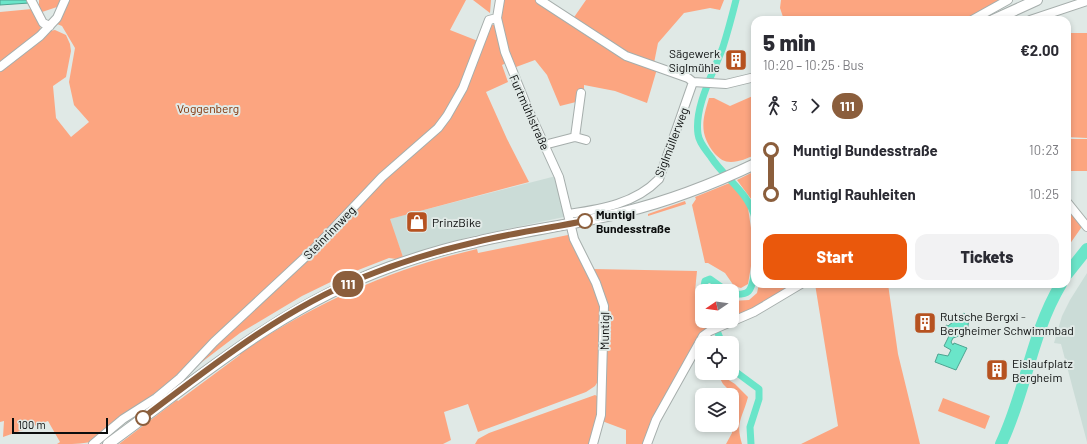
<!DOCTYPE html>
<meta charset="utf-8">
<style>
body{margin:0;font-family:Barlow,sans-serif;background:#f2f2f3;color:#2b2b33;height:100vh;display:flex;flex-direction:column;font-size:15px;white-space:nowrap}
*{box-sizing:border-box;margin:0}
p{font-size:13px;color:#7c7c81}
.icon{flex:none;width:22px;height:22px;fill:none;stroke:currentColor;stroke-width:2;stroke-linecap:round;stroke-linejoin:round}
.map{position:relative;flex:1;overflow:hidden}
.side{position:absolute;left:751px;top:16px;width:320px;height:272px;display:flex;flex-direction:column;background:#fff;border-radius:12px;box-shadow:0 2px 6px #0003}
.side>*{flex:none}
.badge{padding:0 8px;border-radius:13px;font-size:14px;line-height:26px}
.needle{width:26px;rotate:257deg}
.tools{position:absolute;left:695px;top:284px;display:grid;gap:8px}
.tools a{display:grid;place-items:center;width:44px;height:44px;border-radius:8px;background:#fff;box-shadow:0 2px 6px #0003;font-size:20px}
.scale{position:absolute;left:12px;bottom:10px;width:96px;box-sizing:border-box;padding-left:4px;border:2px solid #0b0d0d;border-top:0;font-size:11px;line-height:14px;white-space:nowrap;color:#0b0d0d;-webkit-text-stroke:3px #e0e9e6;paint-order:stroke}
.map>.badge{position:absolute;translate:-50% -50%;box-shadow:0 0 0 2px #fff}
.legs{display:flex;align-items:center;gap:6px;height:44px;padding:0 12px;font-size:13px}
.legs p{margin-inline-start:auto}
.overview{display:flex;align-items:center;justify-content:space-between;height:68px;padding:0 12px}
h1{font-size:22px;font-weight:800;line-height:30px}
.action{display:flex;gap:8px;margin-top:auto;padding:8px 12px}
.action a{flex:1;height:46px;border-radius:12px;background:#ea580c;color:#fff;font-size:16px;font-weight:800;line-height:46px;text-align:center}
.action a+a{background:#f2f2f3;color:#2b2b33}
ul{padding:0 12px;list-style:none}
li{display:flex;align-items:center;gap:14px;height:44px;font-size:15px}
li i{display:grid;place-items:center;width:6px;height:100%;margin:0 5px;background:currentColor}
li i::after{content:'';width:10px;height:10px;margin:-5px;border:3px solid;border-radius:50%;background:#fff}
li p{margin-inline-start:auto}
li:first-child i{background:linear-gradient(#0000 50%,currentColor 0)}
li:last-child i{background:linear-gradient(currentColor 50%,#0000 0)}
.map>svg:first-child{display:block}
.built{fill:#cbdcd7}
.green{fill:#fca580}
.water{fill:#6ae5c9;stroke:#4ea491}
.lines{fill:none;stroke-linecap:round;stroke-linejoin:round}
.canal{stroke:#6ae5c9;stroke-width:7}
.river{stroke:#6ae5c9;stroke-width:12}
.minor-casing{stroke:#a6aeac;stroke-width:10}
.major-casing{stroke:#a6aeac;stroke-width:12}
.minor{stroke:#fff;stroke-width:8}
.major{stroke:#fff;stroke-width:10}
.line-1-casing{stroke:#fff;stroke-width:9}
.line-1{stroke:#8b5e3c;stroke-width:6}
.stop-1-dot{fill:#fff;stroke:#8b5e3c;stroke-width:2}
.labels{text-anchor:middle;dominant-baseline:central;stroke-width:4;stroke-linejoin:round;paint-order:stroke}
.poi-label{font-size:12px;fill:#0b0d0d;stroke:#e0e9e6;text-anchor:start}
.park-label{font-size:12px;fill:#813409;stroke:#e0e9e6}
.street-label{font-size:12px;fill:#0b0d0d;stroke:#e0e9e6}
.stop-label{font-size:12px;font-weight:bold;fill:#0b0d0d;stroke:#e0e9e6;text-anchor:start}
</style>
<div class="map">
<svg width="1087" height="444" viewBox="0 0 1087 444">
<rect width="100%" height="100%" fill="#e0e9e6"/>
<path class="built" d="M556 176 563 204 564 217 469 237 403 257 389 219Z
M1087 273V442L1061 344 1054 343 1062 316 1070 300Z"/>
<path class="green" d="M39 0H466L450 30 483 43 491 25H501V13L504 0H535L570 23 586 0H724L720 10 710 8 684 13 658 43 654 63 657 69 647 103 615 91 584 85V90H577L576 102 560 106 547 75 535 60 516 67 513 60 502 65 508 82 486 92 507 139 529 182 390 219 403 257 396 259 389 258 343 276 302 296 240 333 118 426C97 444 87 444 57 444L60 442 48 421 3 437 4 421 0 422V68L50 31 55 30 66 35 70 44 71 51 66 77 53 86 56 118 71 137 89 122 74 105 69 82 75 48 62 26 52 22 57 7 39 13Z
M473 0H491L490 13Z
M781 0H1005L969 20H784L780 8Z
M32 9 41 25 39 35 0 64V12Z
M1067 33H1087V138L1067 137Z
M755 95V155C748 158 739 162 731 162 724 162 720 159 715 154 699 134 702 121 709 98H714L730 106Z
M1067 139H1087V171H1067Z
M755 171V202L754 203 737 180Z
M732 182 749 206 748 208 754 248 748 284 741 288 734 286 725 273 708 263H705L692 205 696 199 695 197Z
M685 201 686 204 648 216V214Z
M1067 207 1081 225V228L1067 248Z
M568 235 595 286 601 310 600 378 595 386 586 392 478 432 468 404 444 412 451 440 443 444H119L177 400 178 401 240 355V353C316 303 387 270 477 249L478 253Z
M592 269 697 271 695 291 702 314V321H705L708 328 644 444H626V430L602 421 607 322Z
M759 284H795L748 312 732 319V301L749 300 757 293Z
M815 284H888L898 354 920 444H801L838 426Z
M717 373H723L724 377 735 384 748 397C743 417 735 422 742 444H726L732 433V410L738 399 723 384Z
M595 395 599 397 598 416 590 444H475L478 439 489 433Z
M943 398 990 416 985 429 938 411Z"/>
<path class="water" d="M0 0H28L29 3 0 5Z
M964 313 969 318 967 333 953 338 951 342 953 345 954 343 967 348 956 370 935 362 938 354 948 356 951 350 944 346 949 336 942 333 946 325 948 326Z"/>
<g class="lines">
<path class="canal" d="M736 0C732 16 728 31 723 47 714 72 694 106 698 134 699 143 706 150 711 157 725 179 748 191 755 218
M703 291 705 281 710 279 727 291
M732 294C752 296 751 289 755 272
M713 321 722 343
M732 364 736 372 759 389V399L750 427 751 444"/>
<path class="river" d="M1067 274 1087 249
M1001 444C1026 392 1031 334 1061 284"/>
<g class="minor-casing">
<path id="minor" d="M31 0 43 23 50 26
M500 0 497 18 505 52 528 109 559 177 574 239 596 283 604 306 601 415 593 444
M540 0 626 56 688 78 693 82 659 179C635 204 601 209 569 214
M972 20 1008 0
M1030 20 1087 1
M0 67 40 36 57 18 65 0
M693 82 726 84 755 77
M575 137 586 140
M544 145 575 137 581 93
M1067 202 1087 227
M93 444 123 419 156 398 180 378 214 342 314 249 382 177 438 128 447 116 463 88 489 20 497 18
M647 444 656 420 703 336 710 331 754 312 801 284"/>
</g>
<g class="major-casing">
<path id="major" d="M993 20 1037 0
M108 444C200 377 280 307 390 267 418 257 447 248 476 242 525 230 575 225 624 212 669 201 713 184 755 164"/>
</g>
<use href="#minor" class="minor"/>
<use href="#major" class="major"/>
</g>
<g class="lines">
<g class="line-1-casing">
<path id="line-1" d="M143 418C212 366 280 311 361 278 398 263 436 251 476 242 512 233 549 228 585 221"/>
</g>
<use href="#line-1" class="line-1"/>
</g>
<defs>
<g id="building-square" transform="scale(1.15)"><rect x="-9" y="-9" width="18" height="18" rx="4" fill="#b65220" stroke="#e0e9e6"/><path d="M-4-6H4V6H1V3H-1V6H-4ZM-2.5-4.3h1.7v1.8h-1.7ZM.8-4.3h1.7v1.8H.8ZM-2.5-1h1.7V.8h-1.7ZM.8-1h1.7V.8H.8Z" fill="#fff"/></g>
<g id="shop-square" transform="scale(1.15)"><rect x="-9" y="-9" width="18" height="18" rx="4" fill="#b65220" stroke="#e0e9e6"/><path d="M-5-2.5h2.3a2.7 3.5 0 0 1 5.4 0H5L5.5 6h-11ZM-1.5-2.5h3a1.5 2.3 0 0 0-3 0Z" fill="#fff"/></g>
</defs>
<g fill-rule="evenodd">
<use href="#building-square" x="736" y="60"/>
<use href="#shop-square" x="417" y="222"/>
<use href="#building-square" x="925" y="323"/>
<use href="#building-square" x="997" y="370"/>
</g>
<g class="stop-1-dot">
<circle cx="585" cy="221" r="7"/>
<circle cx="143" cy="418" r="7"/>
</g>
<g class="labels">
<g class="poi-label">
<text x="720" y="53" text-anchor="end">Sägewerk<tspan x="720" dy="14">Siglmühle</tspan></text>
<text x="432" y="222">PrinzBike</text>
<text x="940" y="316">Rutsche Bergxi -<tspan x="940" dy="14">Bergheimer Schwimmbad</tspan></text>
<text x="1012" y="363">Eislaufplatz<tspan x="1012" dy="14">Bergheim</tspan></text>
</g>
<g class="park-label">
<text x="208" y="108">Voggenberg</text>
</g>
<g class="street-label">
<text transform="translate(530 112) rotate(66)">Furtmühlstraße</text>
<text transform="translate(671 142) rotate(-69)">Siglmüllerweg</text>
<text transform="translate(329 232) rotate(-46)">Steinrinnweg</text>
<text transform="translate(604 331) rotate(-89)">Muntigl</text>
</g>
<g class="stop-label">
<text x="596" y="214">Muntigl<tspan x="596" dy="14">Bundesstraße</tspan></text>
</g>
</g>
</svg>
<div class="tools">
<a><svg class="needle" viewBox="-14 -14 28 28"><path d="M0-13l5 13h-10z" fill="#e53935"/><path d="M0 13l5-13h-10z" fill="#7c7c81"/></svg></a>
<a><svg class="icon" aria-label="locate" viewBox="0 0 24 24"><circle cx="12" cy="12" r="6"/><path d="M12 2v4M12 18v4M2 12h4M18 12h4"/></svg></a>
<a><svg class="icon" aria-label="layers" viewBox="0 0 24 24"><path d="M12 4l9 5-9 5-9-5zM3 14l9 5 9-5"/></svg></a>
</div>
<div class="scale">100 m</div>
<b class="badge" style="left:348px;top:284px;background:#8b5e3c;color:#fff">111</b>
<section class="side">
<div class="overview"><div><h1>5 min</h1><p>10:20 – 10:25 · Bus</p></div><b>€2.00</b></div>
<div class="legs"><svg class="icon" aria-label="walk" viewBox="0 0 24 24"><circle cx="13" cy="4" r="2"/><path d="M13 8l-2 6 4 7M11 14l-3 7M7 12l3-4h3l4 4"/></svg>3<svg class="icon" aria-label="forward" viewBox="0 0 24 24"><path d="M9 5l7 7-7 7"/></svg><b class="badge" style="background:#8b5e3c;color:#fff">111</b></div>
<ul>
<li><i style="color:#8b5e3c"></i><b>Muntigl Bundesstraße</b><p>10:23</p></li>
<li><i style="color:#8b5e3c"></i><b>Muntigl Rauhleiten</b><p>10:25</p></li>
</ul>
<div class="action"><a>Start</a><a>Tickets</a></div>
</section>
</div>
